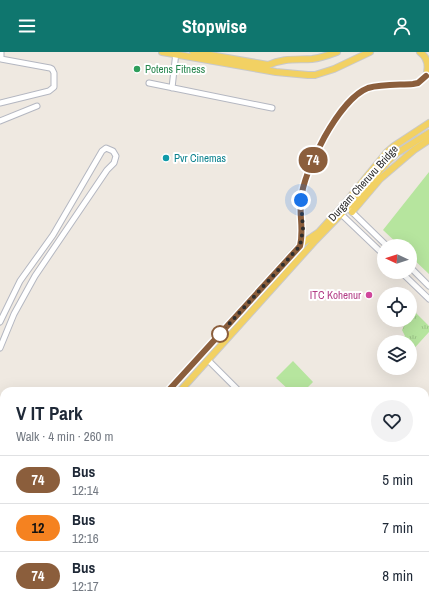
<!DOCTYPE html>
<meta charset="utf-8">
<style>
body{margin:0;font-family:"Archivo Narrow",sans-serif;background:#f2f2f3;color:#1f2937;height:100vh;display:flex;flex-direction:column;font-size:15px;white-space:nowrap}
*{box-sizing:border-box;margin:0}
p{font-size:13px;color:#747a83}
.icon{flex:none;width:22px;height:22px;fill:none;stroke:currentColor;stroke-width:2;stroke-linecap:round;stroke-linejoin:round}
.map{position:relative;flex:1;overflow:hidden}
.side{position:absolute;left:0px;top:335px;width:429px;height:220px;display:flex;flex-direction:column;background:#fff;border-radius:12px 12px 0 0;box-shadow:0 4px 16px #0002}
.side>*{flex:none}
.badge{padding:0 8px;border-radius:13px;font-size:14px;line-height:26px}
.needle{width:26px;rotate:274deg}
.buttons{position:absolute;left:377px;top:187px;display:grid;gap:8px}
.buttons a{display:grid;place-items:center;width:40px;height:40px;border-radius:50%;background:#fff;box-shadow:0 4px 16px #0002;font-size:20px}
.you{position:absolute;width:20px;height:20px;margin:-10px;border:3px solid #fff;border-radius:50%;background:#1a73e8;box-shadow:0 0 0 6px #1a73e833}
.map>.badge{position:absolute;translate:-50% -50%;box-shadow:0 0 0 2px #fff}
.round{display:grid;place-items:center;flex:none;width:42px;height:42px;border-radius:21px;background:#f2f2f3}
.headline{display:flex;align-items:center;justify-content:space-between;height:68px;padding:0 16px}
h1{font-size:19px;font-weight:700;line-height:30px}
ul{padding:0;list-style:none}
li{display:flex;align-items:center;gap:12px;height:48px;padding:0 16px;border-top:1px solid #e0e1e3}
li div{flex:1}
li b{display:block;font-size:15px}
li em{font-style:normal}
li .badge{min-width:44px;font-weight:700;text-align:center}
header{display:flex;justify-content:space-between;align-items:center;height:52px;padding:0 16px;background:#0f766e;color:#fff;font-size:18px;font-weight:700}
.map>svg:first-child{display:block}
.grass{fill:#b6e59e}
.park{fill:url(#park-tufts)}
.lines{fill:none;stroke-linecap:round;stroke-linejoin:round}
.minor-casing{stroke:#b4b7c1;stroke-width:7}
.major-casing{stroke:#c9c9c9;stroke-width:8}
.minor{stroke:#fff;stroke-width:5}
.major{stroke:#f2d163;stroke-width:6}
.major-bridge-casing{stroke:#c9c9c9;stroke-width:8;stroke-linecap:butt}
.major-bridge{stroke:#f2d163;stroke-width:6}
.line-casing{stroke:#fff;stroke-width:9}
.line{stroke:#8b5e3c;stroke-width:6}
.walk{stroke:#2e2e2e;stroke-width:4;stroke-dasharray:0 7.2}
.leisure-dot{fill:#2e9e5b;stroke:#fff;stroke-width:1.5}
.culture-dot{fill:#0f9aa8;stroke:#fff;stroke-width:1.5}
.hotel-dot{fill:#d1479c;stroke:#fff;stroke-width:1.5}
.stop-dot{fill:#fff;stroke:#8b5e3c;stroke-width:2}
.labels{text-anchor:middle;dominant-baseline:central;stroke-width:4;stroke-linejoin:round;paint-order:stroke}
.leisure-label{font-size:11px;fill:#27864d;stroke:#fff;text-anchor:start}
.culture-label{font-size:11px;fill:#0d838f;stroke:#fff;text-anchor:start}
.street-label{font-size:11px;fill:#2e2e2e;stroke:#fff}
.hotel-label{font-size:11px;fill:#b23c85;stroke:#fff;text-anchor:end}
</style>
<header><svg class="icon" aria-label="menu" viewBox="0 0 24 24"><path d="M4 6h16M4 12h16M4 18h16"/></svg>Stopwise<svg class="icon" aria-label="person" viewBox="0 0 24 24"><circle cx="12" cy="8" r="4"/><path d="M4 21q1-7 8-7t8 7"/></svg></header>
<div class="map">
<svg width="429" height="555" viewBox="0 0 429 555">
<defs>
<pattern id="park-tufts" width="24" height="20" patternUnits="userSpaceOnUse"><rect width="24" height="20" fill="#b6e59e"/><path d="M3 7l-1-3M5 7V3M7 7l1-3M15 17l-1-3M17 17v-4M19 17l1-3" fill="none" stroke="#9dc588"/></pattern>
</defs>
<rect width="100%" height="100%" fill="#efe9e1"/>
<path class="grass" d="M429 120V222L410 204V194H400L383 178Z
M293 309 313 330 304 339H290L276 326Z
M429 492V541L425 546V496Z
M373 551H421L418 555H369Z"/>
<path class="park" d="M415 260 429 274V280L410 301V290H393L405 284 402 278 407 268H410V265Z"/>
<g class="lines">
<g class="minor-casing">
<path id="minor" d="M149 31 272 56
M172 36 176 0
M0 51 49 39 54 35V21L52 17 50 16 1 7V0
M0 69 37 54
M350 158 387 194
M341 162 384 203
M410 215 429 234
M401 220 429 247
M0 270 20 229 53 183 102 99 106 96 113 99 116 104 114 111 107 118 35 224 14 262 0 296
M208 308 239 339
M0 467 4 471
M425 478 429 474
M425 490 429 486
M351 555 355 551
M364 555 367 551
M425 555 429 551"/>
</g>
<g class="major-casing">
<path id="major" d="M162 0 276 20 308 23H315L334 17 370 0
M193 0 268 13C283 6 297 8 312 7 321 6 329 3 337 0
M420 0C428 6 429 15 426 24
M352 160 380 127 414 98 429 88
M300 193 319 180 346 150 387 100 394 94 429 71
M168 339 300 193C304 177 299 164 301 148 303 119 339 47 368 36 382 32 399 33 413 32L418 31 426 24
M180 339 314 190 350 153 388 109 397 101 429 81
M0 516 4 512
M0 531 4 527
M0 537 4 533"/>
</g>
<use href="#minor" class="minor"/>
<use href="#major" class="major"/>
<g class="major-bridge-casing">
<path id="major-bridge" d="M0 522 4 518"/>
</g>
<use href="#major-bridge" class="major-bridge"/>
</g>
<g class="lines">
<g class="line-casing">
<path id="line" d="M168 339 300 194C304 177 299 164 301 148 303 119 339 47 368 36 382 32 399 33 413 32L418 31 426 24"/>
</g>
<use href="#line" class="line"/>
<path class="walk" d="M220 282 300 194 303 177 301 148"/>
</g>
<circle class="leisure-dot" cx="137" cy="17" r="4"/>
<circle class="culture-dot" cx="166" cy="106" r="4"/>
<circle class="hotel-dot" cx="369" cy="243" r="4"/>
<circle class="stop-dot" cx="220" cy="282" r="8"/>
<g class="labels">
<g class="leisure-label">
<text x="145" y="17">Potens Fitness</text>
</g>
<g class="culture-label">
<text x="174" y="106">Pvr Cinemas</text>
</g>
<g class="street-label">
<text transform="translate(363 131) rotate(-48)">Durgam Cheruvu Bridge</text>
</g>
<g class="hotel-label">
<text x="361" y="243">ITC Kohenur</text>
</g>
</g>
</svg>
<div class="buttons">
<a><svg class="needle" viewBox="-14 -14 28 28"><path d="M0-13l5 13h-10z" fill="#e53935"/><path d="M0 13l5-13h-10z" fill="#747a83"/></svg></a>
<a><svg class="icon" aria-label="locate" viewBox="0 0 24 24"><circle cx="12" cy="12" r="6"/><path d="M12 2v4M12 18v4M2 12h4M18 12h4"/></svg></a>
<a><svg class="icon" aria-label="layers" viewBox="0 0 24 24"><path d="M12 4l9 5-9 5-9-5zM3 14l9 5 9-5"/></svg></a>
</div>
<div class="you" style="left:301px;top:148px"></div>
<b class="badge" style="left:313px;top:108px;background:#8b5e3c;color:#fff">74</b>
<section class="side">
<div class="headline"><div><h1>V IT Park</h1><p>Walk · 4 min · 260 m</p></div><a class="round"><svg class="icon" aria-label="heart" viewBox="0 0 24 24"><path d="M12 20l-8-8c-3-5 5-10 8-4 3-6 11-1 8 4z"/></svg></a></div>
<ul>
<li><span class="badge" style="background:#8b5e3c;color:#fff">74</span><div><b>Bus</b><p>12:14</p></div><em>5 min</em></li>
<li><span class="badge" style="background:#f58220;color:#111">12</span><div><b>Bus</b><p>12:16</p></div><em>7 min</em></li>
<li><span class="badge" style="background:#8b5e3c;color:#fff">74</span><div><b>Bus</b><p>12:17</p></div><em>8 min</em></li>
</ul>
</section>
</div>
